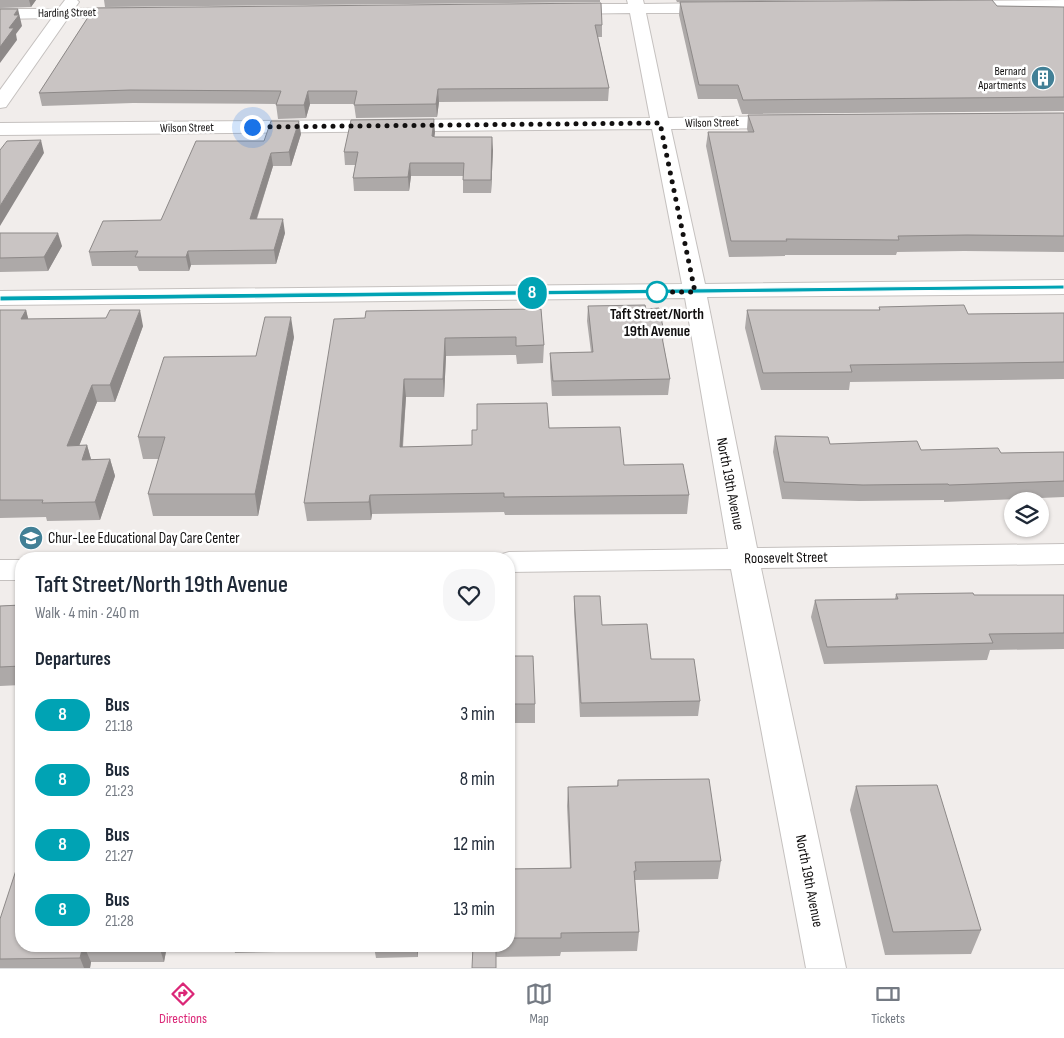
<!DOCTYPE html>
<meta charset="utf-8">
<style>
body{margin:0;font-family:"Sofia Sans Condensed",sans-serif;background:#f6f6f7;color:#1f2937;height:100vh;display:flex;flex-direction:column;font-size:19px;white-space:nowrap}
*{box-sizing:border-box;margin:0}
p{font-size:16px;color:#747a83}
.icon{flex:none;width:28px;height:28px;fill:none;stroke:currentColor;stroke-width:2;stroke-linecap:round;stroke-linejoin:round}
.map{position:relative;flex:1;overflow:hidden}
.side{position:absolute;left:15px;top:552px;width:500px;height:400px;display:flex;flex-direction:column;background:#fff;border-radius:20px;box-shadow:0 1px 4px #0004}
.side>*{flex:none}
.badge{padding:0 10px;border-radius:16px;font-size:18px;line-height:32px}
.buttons{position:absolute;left:1004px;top:492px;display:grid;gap:10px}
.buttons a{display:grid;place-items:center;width:45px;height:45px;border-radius:50%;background:#fff;box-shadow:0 1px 4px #0004;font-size:25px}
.you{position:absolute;width:25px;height:25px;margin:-12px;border:4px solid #fff;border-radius:50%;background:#1a73e8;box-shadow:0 0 0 8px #1a73e833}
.map>.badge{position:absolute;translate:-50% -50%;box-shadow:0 0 0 2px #fff}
h2{padding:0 20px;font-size:19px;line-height:45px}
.round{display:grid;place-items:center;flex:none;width:52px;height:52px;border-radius:20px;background:#f6f6f7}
.headline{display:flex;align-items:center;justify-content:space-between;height:85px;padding:0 20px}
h1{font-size:24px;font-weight:600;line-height:38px}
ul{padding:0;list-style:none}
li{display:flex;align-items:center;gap:15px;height:65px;padding:0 20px}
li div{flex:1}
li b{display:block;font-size:19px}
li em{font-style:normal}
li .badge{min-width:55px;font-weight:700;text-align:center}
.menu{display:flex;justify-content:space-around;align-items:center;height:70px;border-top:1px solid #e0e1e3;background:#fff;font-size:14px;color:#747a83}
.menu a{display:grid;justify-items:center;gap:2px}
.menu .selected{color:#db2777}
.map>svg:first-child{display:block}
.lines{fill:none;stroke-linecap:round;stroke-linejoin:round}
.minor-casing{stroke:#c5c1bf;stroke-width:2}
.minor{fill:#fff;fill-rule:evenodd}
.wall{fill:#ada9a8}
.shaded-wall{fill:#8d8988}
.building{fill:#c9c4c3;stroke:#8d8988}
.line{fill:#00a3b4;stroke:#fff}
.walk{stroke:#121010;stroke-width:5;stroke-dasharray:0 9}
.stop-dot{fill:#fff;stroke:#00a3b4;stroke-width:2.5}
.labels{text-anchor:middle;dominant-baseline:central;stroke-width:5;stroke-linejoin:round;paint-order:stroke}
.far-street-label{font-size:12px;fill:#121010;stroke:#fff}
.far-poi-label{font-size:12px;fill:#121010;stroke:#fff;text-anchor:end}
.stop-label{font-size:15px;font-weight:bold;fill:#121010;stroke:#fff}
.street-label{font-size:15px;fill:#121010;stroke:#fff}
.poi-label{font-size:15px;fill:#121010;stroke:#fff;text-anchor:start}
</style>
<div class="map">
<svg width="1064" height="968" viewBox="0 0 1064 968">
<rect width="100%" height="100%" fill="#f1edeb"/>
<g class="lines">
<g class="minor-casing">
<path id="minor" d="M65 0H77L79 2 74 9 128 8 134 10 136 13 134 16 128 18H68L6 107 0 108V90L52 18 0 19V9H58Z
M627 0H643L644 4 718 3 723 5 726 8 723 11 718 13H646L668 118 786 116 793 118 795 122 793 126 786 128 671 129 705 284 1064 280V294L707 297 757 548 1064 544V564L761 568 846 968H806L731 569 509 572V559H496L499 555 509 552 728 549 685 298 0 305V291L682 284 652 129 0 135V123L650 118 630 13 563 14 557 12 555 9 557 6 563 4H628Z
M1064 0V10L958 11 953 9 950 6 953 3 958 1Z
M0 560H21V580H0Z"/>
</g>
<use href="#minor" class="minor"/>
</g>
<path class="wall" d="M0 0H36L31 7 0 8Z
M104 0H600V2L105 7Z
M676 0H867L677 2Z
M680 2 1064 7V111L742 114 737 99H698L679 15Z
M94 8 602 25V37H598L609 88 608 101 439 102 437 117 356 118 354 104H310L306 118 278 119 276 104 133 103 42 106 39 93Z
M1064 113V252L964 251 897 252 896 255H785V256L729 257 706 146 708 132H748L747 129 748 115Z
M435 132 434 137 493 150 491 193H463V176H411L409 191H354L353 178 355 165H345L344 152Z
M301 134 291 166H273L257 219 285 233 276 264 191 265 189 271H139L137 266H92L89 252 161 220 264 141Z
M0 233 62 246 48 271 0 272Z
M588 306 646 309 664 332 663 342 670 379 668 395 552 396 550 368V353L591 352 587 321Z
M879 307 968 314 1064 313V379L850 382 849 390H761L745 328 747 310H879Z
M541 309 544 345 543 363 517 364 516 355 446 356 444 397H406L403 447 472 445 549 428 624 465 689 495 687 514 505 515 504 512 372 514 371 520 307 521 304 503 365 318Z
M0 310H26L28 319 143 326 115 402H97L79 446 87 445 91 459H110L115 476 100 520 47 521 46 517 0 518Z
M294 337 258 516H153L148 494 159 459H143L138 437Z
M775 436 830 444 921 450 1001 453 1064 452V497L944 502V500L859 501 782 499 773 452Z
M896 594 974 595H1064V649L990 650 987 660 824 664 811 617 815 600 895 599Z
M574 596 602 625 700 701 698 716 580 717 574 611Z
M21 605V685L0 686V606Z
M509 656 535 704V723H509Z
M618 780 721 861 718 879 635 880 639 932 637 951 561 952 560 956 497 957 473 947H418V957L376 958 374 947 322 949V951L235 953 233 946H509V869L570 868 567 806 568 787 617 786Z
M856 786 981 930 971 954 885 955 850 810Z
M0 919 21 946H167L164 962H91L90 968H0Z"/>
<path class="shaded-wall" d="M29 0H36L31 7Z
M18 9 22 26 16 34 17 40 0 63V47L14 15Z
M438 89 439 102 437 117 436 104Z
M308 91 310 104 306 118 304 105Z
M434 119 435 132 433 149 432 136Z
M299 121 301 134 291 166 289 152Z
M492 137 493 150 491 193V180Z
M41 140 44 153 0 226V206Z
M271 153 273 166 252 233 250 219Z
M410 163 411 176 409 191 408 177Z
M283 219 285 233 276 264 274 250Z
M58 233 62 246 48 271 44 257Z
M188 251 191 265 189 271 186 257Z
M26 310 30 326 21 319Z
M140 310 143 326 115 402 110 385Z
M291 317 294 337 258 516 255 494Z
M445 338 446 356 444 397 443 379Z
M404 379 406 397 401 465 400 447Z
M92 385 97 402 72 463 67 446Z
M87 445 92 463 82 460Z
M110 459 115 476 100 520 95 502Z
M370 495 372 514 371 520 369 502Z
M83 946H84L91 962 90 968H84L80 958Z
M159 946H167L164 962Z
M416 946H418V957Z"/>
<path class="building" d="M992 0 997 6 1064 7V97L743 100 738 85H699L680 2Z
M601 3 602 25H595L609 88 438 89 436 104 354 105 357 91H308L304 105H276L281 91 130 90 39 93 94 8Z
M0 9H18L14 15H19L9 28H14L0 47Z
M1064 113V236L967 235 898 236 899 240 786 239 787 241H731L708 132H754L748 115Z
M434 119 432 136 435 137H492L491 180H463L464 163H410L408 177 353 178 358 152H344L351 120Z
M271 121H299L289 152 271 153 250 219H283L274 250 188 251 186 257H135L138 251 89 252 103 221 161 220 196 141H264Z
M41 140 0 206V150L7 141Z
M0 233H58L44 257 0 258Z
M645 305 646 309 659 308 664 332H661L670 379 553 381 550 353 593 352 588 306Z
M964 305 968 314 1064 313V362L850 365 852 372 763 373 747 310H880L879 307Z
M541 309 544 345 516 346V337L445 338 443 379H404L400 447 472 445V430H477V404L547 403 549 428 620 427 624 465 683 464 689 495 504 497V493L370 495 369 502 304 503 334 319 365 318 366 311Z
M0 310H26L21 319 106 318 110 310H140L110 385H92L67 446 87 445 82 460 110 459 95 502 42 503 43 500H0Z
M265 317H291L255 494H148L165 437H138L164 357 256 356Z
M775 436 828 437 830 444 917 441 921 450 998 448 1001 453 1064 452V481L949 485 948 484 863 485 784 482Z
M973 593 974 595H1064V633L989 634 993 643 827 647 815 600 898 599 896 594Z
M574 596H600L602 625 647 624 651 659H694L700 701 581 703Z
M21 605V666L0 667V606Z
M509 656H533L535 704H509Z
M709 779 721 861 635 862 636 871H634L639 932 561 933V938H509V869L571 868 568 787 618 786V780Z
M937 785 981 930 893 932 856 786Z
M21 855V946H83L80 958 0 959V919Z
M473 946H496V968H472Z"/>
<path class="line" d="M1064 285V289L0 301V296Z"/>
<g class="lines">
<path class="walk" d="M252 127 660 123 695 292H655H657"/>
</g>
<defs>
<g id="building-disc" transform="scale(1.25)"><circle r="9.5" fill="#428096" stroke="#fff"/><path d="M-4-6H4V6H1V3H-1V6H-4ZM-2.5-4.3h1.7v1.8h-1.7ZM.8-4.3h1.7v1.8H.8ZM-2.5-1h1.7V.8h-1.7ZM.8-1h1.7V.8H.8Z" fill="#fff"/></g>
<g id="school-disc" transform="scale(1.25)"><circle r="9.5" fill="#428096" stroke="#fff"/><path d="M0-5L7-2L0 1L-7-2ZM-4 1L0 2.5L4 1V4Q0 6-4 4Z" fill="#fff"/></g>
</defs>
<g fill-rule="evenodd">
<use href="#building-disc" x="1043" y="78"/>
<use href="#school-disc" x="31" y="538"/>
</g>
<circle class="stop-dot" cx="657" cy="292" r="10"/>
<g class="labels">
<g class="far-street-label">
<text transform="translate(67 13) rotate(-1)">Harding Street</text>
<text transform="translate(712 123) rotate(-1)">Wilson Street</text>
<text transform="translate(187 128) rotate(-1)">Wilson Street</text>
</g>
<g class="far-poi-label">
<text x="1026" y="71">Bernard<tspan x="1026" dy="14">Apartments</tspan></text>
</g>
<g class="stop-label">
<text x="657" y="314">Taft Street/North<tspan x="657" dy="17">19th Avenue</tspan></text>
</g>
<g class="street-label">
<text transform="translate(730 484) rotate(79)">North 19th Avenue</text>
<text transform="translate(786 558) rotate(-1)">Roosevelt Street</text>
<text transform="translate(809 881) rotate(79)">North 19th Avenue</text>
</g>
<g class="poi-label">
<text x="48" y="538">Chur-Lee Educational Day Care Center</text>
</g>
</g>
</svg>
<div class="buttons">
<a><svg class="icon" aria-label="layers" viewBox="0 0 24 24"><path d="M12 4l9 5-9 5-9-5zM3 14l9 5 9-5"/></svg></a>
</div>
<div class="you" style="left:252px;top:127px"></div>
<b class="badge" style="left:532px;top:293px;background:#00a3b4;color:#fff">8</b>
<section class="side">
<div class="headline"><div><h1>Taft Street/North 19th Avenue</h1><p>Walk · 4 min · 240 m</p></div><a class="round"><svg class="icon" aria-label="heart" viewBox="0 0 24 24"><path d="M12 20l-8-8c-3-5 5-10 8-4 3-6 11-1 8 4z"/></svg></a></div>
<h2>Departures</h2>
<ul>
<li><span class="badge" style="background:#00a3b4;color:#fff">8</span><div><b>Bus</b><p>21:18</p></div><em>3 min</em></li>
<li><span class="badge" style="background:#00a3b4;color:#fff">8</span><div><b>Bus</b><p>21:23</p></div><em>8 min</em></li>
<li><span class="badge" style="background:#00a3b4;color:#fff">8</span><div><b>Bus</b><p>21:27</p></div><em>12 min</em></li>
<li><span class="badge" style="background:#00a3b4;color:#fff">8</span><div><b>Bus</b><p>21:28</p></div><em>13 min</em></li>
</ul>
</section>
</div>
<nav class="menu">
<a class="selected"><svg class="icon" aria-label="directions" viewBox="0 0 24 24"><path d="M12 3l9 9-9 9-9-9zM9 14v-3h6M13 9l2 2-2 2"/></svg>Directions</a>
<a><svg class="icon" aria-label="map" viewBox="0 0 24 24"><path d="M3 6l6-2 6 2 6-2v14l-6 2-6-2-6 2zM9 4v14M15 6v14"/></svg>Map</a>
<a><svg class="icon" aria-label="tickets" viewBox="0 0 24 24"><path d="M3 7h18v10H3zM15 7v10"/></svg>Tickets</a>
</nav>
